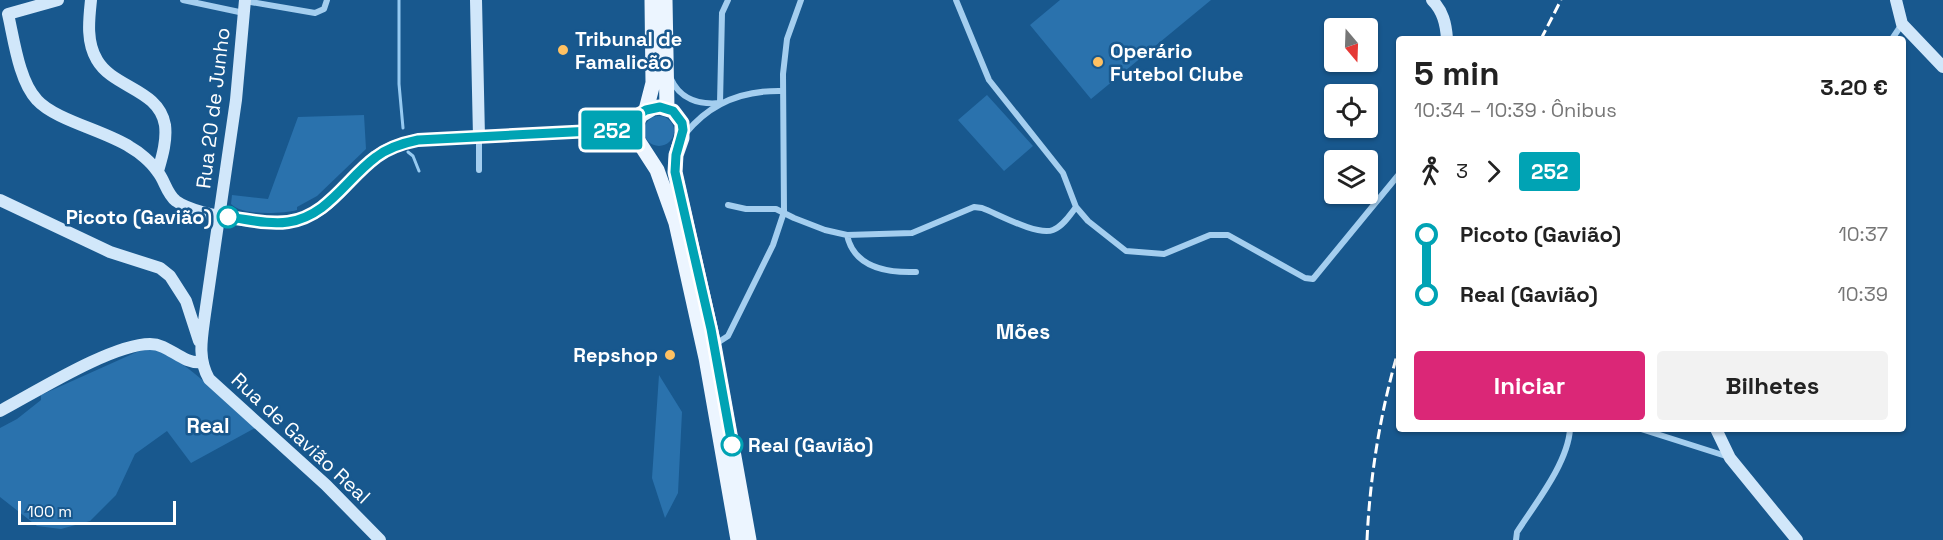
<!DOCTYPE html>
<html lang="pt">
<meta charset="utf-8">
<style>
body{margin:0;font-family:"Space Grotesk",sans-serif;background:#f2f2f2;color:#222;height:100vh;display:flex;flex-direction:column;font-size:22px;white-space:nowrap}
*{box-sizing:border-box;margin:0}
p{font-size:20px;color:#767676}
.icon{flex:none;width:33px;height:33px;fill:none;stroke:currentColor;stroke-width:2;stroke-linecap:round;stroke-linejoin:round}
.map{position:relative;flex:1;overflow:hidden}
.drawer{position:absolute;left:1396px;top:36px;width:510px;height:396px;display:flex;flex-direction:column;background:#fff;border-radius:6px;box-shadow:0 2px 4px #0004}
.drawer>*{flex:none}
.badge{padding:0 12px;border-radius:4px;font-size:21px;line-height:39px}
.needle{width:39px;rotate:161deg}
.controls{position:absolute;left:1324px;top:18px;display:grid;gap:12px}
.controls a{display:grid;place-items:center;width:54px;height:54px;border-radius:6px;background:#fff;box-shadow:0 2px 4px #0004;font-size:30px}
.scale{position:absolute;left:18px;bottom:15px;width:158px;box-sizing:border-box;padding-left:6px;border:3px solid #fff;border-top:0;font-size:16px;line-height:21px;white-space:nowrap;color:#fff;-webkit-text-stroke:4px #18588e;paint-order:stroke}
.map>.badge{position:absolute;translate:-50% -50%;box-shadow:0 0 0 3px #fff}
.legs{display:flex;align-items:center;gap:9px;height:66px;padding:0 18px;font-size:20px}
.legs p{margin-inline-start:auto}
.summary{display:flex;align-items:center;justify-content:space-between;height:102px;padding:0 18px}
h1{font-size:33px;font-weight:700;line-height:45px}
.primary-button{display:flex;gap:12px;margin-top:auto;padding:12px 18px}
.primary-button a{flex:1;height:69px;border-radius:6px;background:#db2777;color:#fff;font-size:24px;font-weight:700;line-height:69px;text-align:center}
.primary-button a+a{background:#f2f2f2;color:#222}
ul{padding:0 18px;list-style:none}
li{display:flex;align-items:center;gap:21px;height:60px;font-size:22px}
li i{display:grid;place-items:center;width:9px;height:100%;margin:0 8px;background:currentColor}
li i::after{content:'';width:15px;height:15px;margin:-8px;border:4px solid;border-radius:50%;background:#fff}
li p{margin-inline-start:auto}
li:first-child i{background:linear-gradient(#0000 50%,currentColor 0)}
li:last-child i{background:linear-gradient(currentColor 50%,#0000 0)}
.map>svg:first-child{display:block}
.green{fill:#2a72ad}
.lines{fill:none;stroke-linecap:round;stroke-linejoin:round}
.stream{stroke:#96caf1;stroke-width:3}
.street{stroke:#a4ceef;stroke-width:6}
.secondary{stroke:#d1e7fa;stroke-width:12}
.primary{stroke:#ecf5ff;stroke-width:15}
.rail{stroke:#fff;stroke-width:3;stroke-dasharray:10 4.5;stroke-linecap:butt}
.line-1-casing{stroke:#fff;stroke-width:14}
.line-1{stroke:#00a3b4;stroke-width:9}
.poi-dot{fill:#ffc162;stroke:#18588e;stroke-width:2}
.stop-1-dot{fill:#fff;stroke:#00a3b4;stroke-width:3}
.labels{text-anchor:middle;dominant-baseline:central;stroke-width:5;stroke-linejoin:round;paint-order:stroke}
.poi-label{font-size:20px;font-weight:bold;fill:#fff;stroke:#18588e;text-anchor:start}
.street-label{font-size:20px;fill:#fff;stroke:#18588e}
.stop-label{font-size:20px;font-weight:bold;fill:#fff;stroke:#18588e;text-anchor:end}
.neighbourhood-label{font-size:21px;font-weight:bold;fill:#fff;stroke:#18588e}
</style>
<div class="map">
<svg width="1943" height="540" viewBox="0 0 1943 540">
<rect width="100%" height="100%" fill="#18588e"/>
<path class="green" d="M1060 0H1211L1091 99 1030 25Z
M987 95 1033 146 1004 171 958 120Z
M364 115 366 149 317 196 297 207V210C281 214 243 216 231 204L232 195 268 199 298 117Z
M644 131a15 15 0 1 1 30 0a15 15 0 1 1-30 0Z
M153 349C188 360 227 404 255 428L191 463 167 431 135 454 116 495 90 521 61 529 37 526 0 497V428L17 419 41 400V395L139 351Z
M659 375 682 412 678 493 665 518 652 478Z"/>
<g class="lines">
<path class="stream" d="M399 0V84L403 128
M408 152 413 156 419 171"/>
<path class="street" d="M183 0 244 13
M956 0 989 80 1063 173 1076 207 1088 221 1126 251 1164 254 1210 235H1228L1305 278 1313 279 1400 173
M245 1 315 13 324 9 327 0
M1892 39 1902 24
M671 79C680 99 699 105 720 103
M720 103 722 13 728 0
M686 133C710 103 744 90 783 91
M479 137V170
M728 205 746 209H776L794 218 825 230 847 235 912 233 974 207 982 208C998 214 1037 236 1053 230 1063 226 1070 215 1076 207
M847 235C854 268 888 273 916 272
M714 345 728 336 773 245 784 212 783 74 787 39 801 0
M1641 429 1729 457
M1516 540 1517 532C1535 504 1568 463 1570 429"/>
<path class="secondary" d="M58 0 8 14C14 40 19 81 37 100 55 120 106 131 130 147 139 152 151 162 157 171 165 180 166 193 176 201 198 217 275 227 300 219 331 210 350 179 373 159 386 148 402 143 418 140L612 130 638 143
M91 0C89 19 86 42 97 60 113 88 159 89 165 125 167 141 162 157 158 171
M245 0 236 100 205 314C202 337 197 358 209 379L326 485 380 540
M476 0 479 137
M1432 0C1443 11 1446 24 1447 39
M1896 0 1902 24 1943 67
M0 200 110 252 160 268 170 276 186 301 199 341
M0 411C36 392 112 344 150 344 170 344 181 364 201 362
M1716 429 1730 458 1797 540"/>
<path class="primary" d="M665 0 667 108
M646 110 653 83 652 0
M738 540 706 358 676 223 657 170 635 136 637 122 641 115 653 108 660 107 673 111 682 123V138L676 155 675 172 714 345 749 540"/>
<path class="rail" d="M1541 39 1561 0
M1367 540C1370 474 1381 408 1400 345"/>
</g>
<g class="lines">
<g class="line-1-casing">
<path id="line-1" d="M228 217C247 219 268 225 288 222 328 216 346 179 376 157 389 147 403 143 418 140L612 130 646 110 660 107 673 111 682 123 683 130 676 155 675 172 711 329 732 445"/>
</g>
<use href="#line-1" class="line-1"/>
</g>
<g class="poi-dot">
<circle cx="563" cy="50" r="6"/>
<circle cx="1098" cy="62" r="6"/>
<circle cx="670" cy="355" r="6"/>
</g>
<g class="stop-1-dot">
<circle cx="228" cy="217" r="10"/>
<circle cx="732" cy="445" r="10"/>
</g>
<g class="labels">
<g class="poi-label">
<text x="575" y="39">Tribunal de<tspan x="575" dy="23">Famalicão</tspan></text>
<text x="1110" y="51">Operário<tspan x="1110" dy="23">Futebol Clube</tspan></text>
<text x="658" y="355" text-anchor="end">Repshop</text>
</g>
<g class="street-label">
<text transform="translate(213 108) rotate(-83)">Rua 20 de Junho</text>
<text transform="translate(301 438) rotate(43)">Rua de Gavião Real</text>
</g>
<g class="stop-label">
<text x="212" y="217">Picoto (Gavião)</text>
<text x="748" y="445" text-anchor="start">Real (Gavião)</text>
</g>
<g class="neighbourhood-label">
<text x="1023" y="331">Mões</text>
<text x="208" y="425">Real</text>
</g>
</g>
</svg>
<div class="controls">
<a><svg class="needle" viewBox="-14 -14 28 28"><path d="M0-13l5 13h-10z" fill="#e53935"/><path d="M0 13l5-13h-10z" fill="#767676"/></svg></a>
<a><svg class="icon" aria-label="locate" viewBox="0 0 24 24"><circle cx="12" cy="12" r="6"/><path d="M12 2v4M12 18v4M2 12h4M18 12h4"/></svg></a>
<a><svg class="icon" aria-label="layers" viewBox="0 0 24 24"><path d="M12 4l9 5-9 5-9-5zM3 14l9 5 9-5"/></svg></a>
</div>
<div class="scale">100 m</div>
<b class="badge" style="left:612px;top:130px;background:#00a3b4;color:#fff">252</b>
<section class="drawer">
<div class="summary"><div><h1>5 min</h1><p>10:34 – 10:39 · Ônibus</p></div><b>3.20 €</b></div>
<div class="legs"><svg class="icon" aria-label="walk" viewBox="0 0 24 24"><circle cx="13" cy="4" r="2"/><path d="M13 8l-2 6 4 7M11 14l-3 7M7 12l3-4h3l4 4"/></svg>3<svg class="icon" aria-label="forward" viewBox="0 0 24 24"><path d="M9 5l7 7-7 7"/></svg><b class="badge" style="background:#00a3b4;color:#fff">252</b></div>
<ul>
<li><i style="color:#00a3b4"></i><b>Picoto (Gavião)</b><p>10:37</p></li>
<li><i style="color:#00a3b4"></i><b>Real (Gavião)</b><p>10:39</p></li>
</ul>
<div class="primary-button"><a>Iniciar</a><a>Bilhetes</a></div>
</section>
</div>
